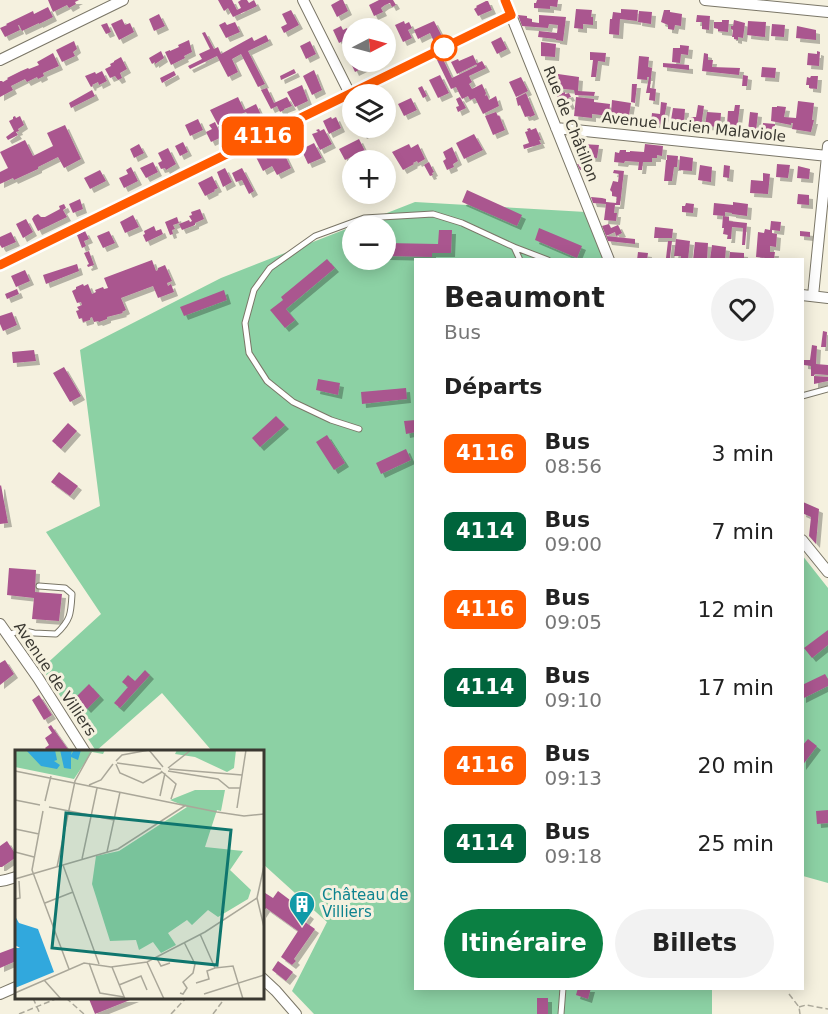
<!DOCTYPE html>
<html lang="fr">
<meta charset="utf-8">
<style>
body{margin:0;font-family:"DejaVu Sans",sans-serif;background:#f2f2f2;color:#222;height:100vh;display:flex;flex-direction:column;font-size:22px;white-space:nowrap}
*{box-sizing:border-box;margin:0}
p{font-size:20px;color:#767676}
.icon{flex:none;width:33px;height:33px;fill:none;stroke:currentColor;stroke-width:2;stroke-linecap:round;stroke-linejoin:round}
.map{position:relative;flex:1;overflow:hidden}
.side{position:absolute;left:414px;top:258px;width:390px;height:732px;display:flex;flex-direction:column;background:#fff;border-radius:0px;box-shadow:0 3px 15px #0003}
.side>*{flex:none}
.badge{padding:0 12px;border-radius:9px;font-size:21px;line-height:39px}
.needle{width:39px;rotate:84deg}
.controls{position:absolute;left:342px;top:18px;display:grid;gap:12px}
.controls a{display:grid;place-items:center;width:54px;height:54px;border-radius:50%;background:#fff;box-shadow:0 3px 15px #0003;font-size:30px}
.map>.badge{position:absolute;translate:-50% -50%;box-shadow:0 0 0 3px #fff}
h2{padding:0 30px;font-size:22px;line-height:54px}
.round{display:grid;place-items:center;flex:none;width:63px;height:63px;border-radius:32px;background:#f2f2f2}
.head{display:flex;align-items:center;justify-content:space-between;height:102px;padding:0 30px}
h1{font-size:28px;font-weight:600;line-height:45px}
.cta{display:flex;gap:12px;margin-top:auto;padding:12px 30px}
.cta a{flex:1;height:69px;border-radius:36px;background:#0b8043;color:#fff;font-size:24px;font-weight:600;line-height:69px;text-align:center}
.cta a+a{background:#f2f2f2;color:#222}
ul{padding:0;list-style:none}
li{display:flex;align-items:center;gap:18px;height:78px;padding:0 30px}
li div{flex:1}
li b{display:block;font-size:22px}
li em{font-style:normal}
li .badge{min-width:66px;font-weight:700;text-align:center}
.map>svg:first-child{display:block}
.green{fill:#8cd1a4;fill-rule:evenodd}
.building{fill:#aa578f;filter:url(#shadow)}
.lines{fill:none;stroke-linecap:round;stroke-linejoin:round}
.lane-casing{stroke:#7a7667;stroke-width:7}
.street-casing{stroke:#7a7667;stroke-width:12}
.path{stroke:#aba89a;stroke-width:1.5;stroke-dasharray:6 3;stroke-linecap:butt}
.lane{stroke:#fff;stroke-width:5}
.street{stroke:#fff;stroke-width:10}
.line-casing{stroke:#fff;stroke-width:14}
.line{stroke:#ff5a00;stroke-width:9}
.stop-dot{fill:#fff;stroke:#ff5a00;stroke-width:3}
.labels{text-anchor:middle;dominant-baseline:central;stroke-width:6;stroke-linejoin:round;paint-order:stroke}
.street-label{font-size:15px;fill:#3a3831;stroke:#f5f1df}
.culture-label{font-size:15px;fill:#0d838f;stroke:#f5f1df;text-anchor:start}
.inset-road{fill:none;stroke:#aaa799;stroke-width:1.5}
.view{fill:#0f766e;fill-opacity:0.15;stroke:#0f766e;stroke-width:3}
.inset-edge{fill:none;stroke:#3a3831;stroke-width:3}
</style>
<div class="map">
<svg width="828" height="1014" viewBox="0 0 828 1014">
<defs>
<filter id="shadow"><feDropShadow dx="4" dy="4" stdDeviation="0" flood-color="#0004"/></filter>
</defs>
<rect width="100%" height="100%" fill="#f5f1df"/>
<path class="green" d="M415 202 586 212 603 259 416 260V988L712 989V1014H314L292 991 327 922 263 864 262 752 212 751 162 693 96 751 42 668 101 614 46 532 100 506 80 350 221 278ZM352 226H386V260H352Z
M802 555 828 588V883L803 876Z"/>
<path class="building" d="M48 0H79L75 2 76 4 69 8 67 5 53 12Z
M218 0H232L237 10 241 8 238 2 241 0H247L249 3 254 0 257 6 233 17 228 8 224 11Z
M340 0H343L348 11 337 17 331 5Z
M379 0H393L396 5 392 7 390 3 385 5 381 8 383 12 374 16 369 5Z
M537 0H558L557 7 550 6V9L534 8V3H536Z
M486 1H488L492 10 478 16 474 9 477 7 476 6Z
M48 7 53 17 39 24V23L22 31 19 25H18L20 30 5 37 0 28 7 25 6 24 33 11 34 14Z
M576 9 592 10 591 17H593V25L583 24V29L574 28Z
M621 9 638 10 637 21 620 19 619 35 609 34 610 19H612L613 12 621 13Z
M291 10 299 25 284 33 281 27 287 24 282 14Z
M664 10H670V12L682 14 681 26 675 25 674 30 668 29V25L661 22Z
M639 11 652 12 651 24 638 22Z
M159 14 165 26 154 31 149 19Z
M518 15 527 16V18L532 19V22L539 23V15L566 17 563 41 556 40V39L538 37 539 31 557 33 558 25 549 24 548 28 522 26Z
M697 15 710 16 709 30 702 29V22H696Z
M122 19 125 25 130 23 134 32 119 40 111 24Z
M722 20H729L728 32 718 31V29L714 28V22H722Z
M734 20 745 23 743 38 738 37V40L734 39V37H732L733 30 731 29V26H733Z
M404 21 405 24 409 22 412 28 408 30 412 38 403 42 395 25Z
M434 21 444 40 435 44 430 33 418 39 414 30Z
M748 21 766 22 765 37 747 35Z
M225 22 227 25 235 22 240 32 226 38 219 25Z
M107 23 111 32 106 34 101 25Z
M772 24 785 25 784 37 771 36Z
M341 26 343 30 347 28 348 32 346 33 349 38 339 43 333 30Z
M797 26 816 30V40L796 38Z
M205 32 214 49 218 47 221 54 252 37 254 41 266 35 269 41 248 51 265 84 258 87 241 54 232 59 238 72 228 77 217 56 190 69 188 66 202 59 199 54 210 49 202 33Z
M501 37 507 49 497 54 491 42Z
M189 40 192 52 184 56 185 58 171 65 165 52 170 50V51L179 47 178 45Z
M74 41 77 49 73 52 75 56 62 62 56 50Z
M310 41 316 54 306 59 300 46Z
M541 42 556 44 555 57 541 56Z
M680 45 689 46 688 55 681 54 680 63 672 62 673 48H680Z
M161 51 164 58 155 64V62L152 64 149 58Z
M817 51 820 52 819 66 807 65 808 53 817 54Z
M590 52 606 53 605 62 598 61 596 77H591L593 60H590Z
M53 53 59 66 43 73 44 76 38 79 37 77 27 82 25 79 11 86 13 90 0 97V81H2L3 82 8 79 7 78 21 71 28 68 29 69 39 65 37 62Z
M704 53 708 54V60H713L712 67 740 68 739 75 702 71Z
M352 54V62H365L367 66 355 72 348 57Z
M473 55 477 64 457 74 451 62 458 59 459 61Z
M639 56 649 57 648 67 652 68 650 88 656 89 655 101 649 100 650 93H646L649 77H647V80L637 79Z
M121 57 127 69 120 73 122 78 118 80 115 76 110 78 105 69 111 66 110 64 114 62V61Z
M442 57 452 78 477 66 476 64 482 61 486 68 469 76 472 82 469 84 472 89 482 84 486 93 485 96 487 95 489 100 496 96 499 106 483 114 475 98 470 100 468 96 462 99 456 87 451 89 437 60Z
M663 63 689 65V70L663 67Z
M762 67 776 68 775 78 761 77Z
M294 69 296 73 281 80 280 76Z
M314 70 322 90 312 95 303 76Z
M102 71 107 81 99 85 98 82 92 85 93 86 91 87 85 76 95 72 96 74Z
M174 71 176 75 162 83 160 78Z
M558 74 579 77 578 91 595 92 594 96 575 95 574 90 554 88 555 83H552L553 77H558Z
M440 75 449 93 438 98 429 80Z
M743 75 748 76 747 86H742Z
M811 76H818L817 89 809 88V85H806L807 77 810 78Z
M521 77 528 91 516 97 509 82Z
M632 84H637L635 103 631 102Z
M302 85 308 101 295 107 287 92Z
M422 86 427 96 423 98 418 88Z
M267 88 274 103 287 97 292 106 284 109V110L280 112 277 106 271 109 261 90Z
M92 90 95 96 71 108 69 103Z
M565 92V94L569 93 571 97 568 98 571 105 561 108 557 95Z
M526 93 535 115 530 117 529 116 525 117 520 105 518 106 516 98Z
M238 97 244 110 256 104 262 117 251 122 246 112 218 125 210 110Z
M460 97 466 108 458 112 456 107 459 106 456 99Z
M576 97 594 99V102L610 104 609 116 592 114V118L574 116Z
M411 98 417 110 404 116 398 104Z
M612 100 631 103 629 115 611 114Z
M798 101 814 103 812 120H814L811 132 792 129 793 123H791V125L771 121 772 107H777V106L786 107 784 117 796 118Z
M661 102 667 103 663 125 651 123 652 113 660 114Z
M698 105 704 106 701 127 688 126 689 117H696Z
M735 105H740L737 129H730L731 125H727L728 111H734Z
M673 108 685 109 684 122 671 120Z
M496 112 498 116 499 115 505 130 493 135 485 116Z
M707 112 721 113 720 127 705 126Z
M750 112 758 113 756 131 748 130Z
M15 116 16 118 20 116 24 125 18 129 19 131 16 132 18 135 8 140 6 137 14 131 9 121 13 119V117Z
M331 117 332 119 336 117 341 128 329 134 323 121Z
M198 119 203 130 190 136 185 125Z
M215 122 222 137 211 142 206 132 212 129 209 125Z
M763 123 775 124 774 136 762 135Z
M65 125 81 159 64 168 58 157 38 167V169L14 180 13 178 0 184V172L8 168 0 152 25 140 33 156 53 146 47 133Z
M359 128H378L363 135Z
M530 128 531 130 536 128 541 140H539L541 144 524 149 523 145 529 143 525 132 528 131 527 129Z
M319 129 320 131 324 129 332 144 320 150 312 134 318 132 316 130Z
M474 134 483 150 464 159 456 143Z
M359 139 365 151 345 160 339 149Z
M183 142 188 152 180 156 175 146Z
M314 143 322 158 308 164 302 151 306 149V147Z
M139 144 144 153 134 158 130 149Z
M409 144 411 148 418 144 425 159 418 163 417 161 413 163 414 164 403 170 392 152Z
M582 144 599 145 597 158 580 157Z
M645 144 663 146 662 156 657 155V158H652V162H643L642 170H638L639 162 625 161 624 163 614 162 615 152 619 153 620 150H626V152H630V151L644 152Z
M280 145 291 168 277 175 272 166 263 171 256 157Z
M452 147 458 161 453 164 454 167 447 170 443 161 446 159 443 152Z
M168 148 176 164 166 170 165 168 161 169 158 163 162 161 158 153Z
M667 155 678 156 677 167H674L672 181H664L666 160H667Z
M680 156 693 158 692 171 679 170Z
M153 162 158 172 146 178 140 168Z
M429 162 434 172 432 173 433 175 430 176 424 165Z
M577 164 590 165V171L580 170Z
M777 164 790 165 788 178 776 177Z
M700 165 712 167 711 182 698 180Z
M724 165 730 166 729 178 723 177Z
M798 166 810 169 809 179 797 178Z
M131 167 138 181 124 188 119 178 128 174 126 170Z
M225 168 232 182 223 187 217 172Z
M242 168 254 191 249 194 242 180 236 182 232 173Z
M100 170 106 181 90 189 84 178Z
M614 170 624 171 620 205H615L614 213H617L616 221 604 220 606 204 593 203 591 197 602 198 606 199V202L616 203 617 197 612 196V192L610 190 613 181 618 182 619 174 613 173Z
M763 173 770 174 768 194 750 193 751 180 763 181Z
M212 176 218 188 214 190 215 191 205 196 198 183Z
M467 190 522 215 517 226 462 202Z
M798 194 809 195V205L797 204Z
M80 199 83 209 73 213 69 204Z
M733 202 748 204 747 216 732 214V213L725 212V216L713 215 714 203 733 205Z
M686 203 694 204 693 213 682 212V206H685Z
M64 204 66 208 63 210 67 217 38 231 32 219 34 216 38 214 41 217H45L60 209 59 206Z
M200 209 204 219 195 223V225L182 230 179 224 189 220 190 222 192 221 189 216 192 215 191 212Z
M133 215 139 227 125 233 120 222Z
M723 216 729 217V221L747 223 745 245H742L743 228 732 227 731 239H727L728 235 723 234 724 228H722Z
M177 217 179 223 173 225 175 229 172 230 173 234 170 235 165 222Z
M26 219 33 232 23 238 16 224Z
M771 221 781 222 780 231 772 230V233L777 234 776 247 770 246V252H775L774 259 756 257 758 232 764 233 765 229 770 230Z
M609 224 611 228 618 225 622 233 616 236 615 232 606 236 602 226Z
M154 226 156 231 161 229 163 234 146 242 143 235 145 234 144 231Z
M655 227 673 229 672 238H654Z
M539 228 582 246 577 258 535 240Z
M439 230H452L451 253H432V257L386 256V243L438 244Z
M85 231 89 239 84 241 86 246 82 248 77 235Z
M109 231 115 243 103 248 97 236Z
M800 231 810 232V237L800 236Z
M11 232 16 242 2 248 0 245V237Z
M606 236 635 239V244L608 241Z
M676 239 690 241 688 260H681V256H674Z
M668 241H672L670 258H666Z
M695 242 708 243 707 260H693Z
M712 245 726 247 725 260H710Z
M89 251 94 265 88 267 87 265 89 264 84 253Z
M638 252 648 253 647 260H637Z
M730 252 744 253V260H729Z
M327 259 335 268 286 309 295 320 285 328 270 310 283 300 281 297Z
M152 260 156 271 158 270V268L165 265 172 281 167 283 168 286 171 284 174 292 158 298 153 286 121 298 126 310 122 312 123 313 107 317V319L99 322 98 321 94 322 92 317 90 318V320L83 322 82 318 79 319 76 311 79 310 77 307 82 305 81 302 77 303 72 291 76 289V287L83 284 84 286 88 284 92 294 96 292 95 290 103 287 104 289 108 288 104 278Z
M77 264 79 271 46 284 43 275Z
M25 270 30 281 16 287 11 276Z
M17 289 19 294 7 299 5 294Z
M224 290 227 300 184 316 180 307Z
M12 312 17 325 3 331 0 324V316Z
M823 331 827 332 826 347H821Z
M812 345 817 346 816 364 828 365V375L815 374 814 376H811V366L804 365V360H810Z
M34 350 36 361 13 363 12 352Z
M64 367 81 396 70 402 53 373Z
M814 376 828 377V381L814 384Z
M318 379 340 383 338 395 316 390Z
M406 388 407 399 362 404 361 392Z
M276 416 285 425 260 447 252 438Z
M416 420V432L406 434 404 421Z
M68 423 77 431 61 449 52 441Z
M327 435 345 463 334 470 316 442Z
M406 449 411 460 381 474 376 463Z
M59 472 78 486 70 496 51 482Z
M1 485 8 523 0 524V486Z
M803 502 819 509 816 544 809 536 811 517 802 513Z
M9 568 36 570 35 592 62 594 59 621 32 619 34 598 7 595Z
M828 630V645L812 658 804 648Z
M5 660 14 674 0 685V663Z
M145 670 150 675 120 708 114 703 128 687 122 682 128 675 135 681Z
M825 674 828 679V686L802 699V685Z
M89 684 100 696 87 709 76 697Z
M39 695 52 715 44 720 32 700Z
M51 725 55 731 70 752H48L45 748 49 745 45 738 52 733 48 727Z
M808 739 817 746 802 766V746Z
M828 810V823L817 824 816 811Z
M7 841 16 855 14 857 15 858 2 867H0V846Z
M262 891 273 898 278 891 310 915 305 922 315 929 294 959 296 961 292 965 281 957 298 931 266 908 262 914Z
M16 947V961L0 968V953Z
M278 961 293 972 286 981 272 970Z
M578 988H591L588 999 576 995Z
M92 998H135L95 1014 89 999Z
M537 998H548V1014H537Z"/>
<g class="lines">
<g class="lane-casing">
<path id="lane" d="M514 247 548 260
M802 396 828 389
M359 429 331 420 293 402 267 381 249 353 245 323 254 290 270 268 315 236 364 218 433 214 462 223 514 247 520 260
M8 635 21 630 34 633 56 634C71 620 71 613 72 594L65 588 39 586
M561 1014 563 988"/>
</g>
<g class="street-casing">
<path id="street" d="M303 0 350 94
M505 0 609 260
M705 0 828 12
M0 60 123 0
M556 128 828 156
M0 265 511 15
M802 295 828 298
M813 296 828 146
M802 540 828 572
M0 624 38 678 85 752
M0 881 6 880 16 877
M262 978 276 991 296 1014
M0 994 16 987"/>
</g>
<path class="path" d="M789 994 799 1007 800 1014
M33 998 40 1014
M66 998 84 1014
M799 1007 806 1005 828 1009
M19 1014 58 998
M171 1014 186 998
M213 1014 225 998"/>
<use href="#lane" class="lane"/>
<use href="#street" class="street"/>
</g>
<g class="lines">
<g class="line-casing">
<path id="line" d="M0 265 511 15 505 0"/>
</g>
<use href="#line" class="line"/>
</g>
<defs>
<g id="building-pin" transform="scale(1.35)"><path d="M0 17L-7.5 6A9.5 9.5 0 1 1 7.5 6Z" fill="#0f9aa8" stroke="#f5f1df"/><path d="M-4-6H4V6H1V3H-1V6H-4ZM-2.5-4.3h1.7v1.8h-1.7ZM.8-4.3h1.7v1.8H.8ZM-2.5-1h1.7V.8h-1.7ZM.8-1h1.7V.8H.8Z" fill="#fff"/></g>
</defs>
<g fill-rule="evenodd">
<use href="#building-pin" x="302" y="904"/>
</g>
<circle class="stop-dot" cx="444" cy="48" r="12"/>
<g class="labels">
<g class="street-label">
<text transform="translate(571 124) rotate(68)">Rue de Châtillon</text>
<text transform="translate(694 127) rotate(6)">Avenue Lucien Malaviole</text>
<text transform="translate(55 679) rotate(56)">Avenue de Villiers</text>
</g>
<g class="culture-label">
<text x="322" y="895">Château de<tspan x="322" dy="17">Villiers</tspan></text>
</g>
</g>
<g transform="translate(15 750)">
<rect width="249" height="249" fill="#f5f1df"/>
<path d="M0 0H90L88 4 77 2 59 29 0 17ZM162 0H221L219 18 212 22 180 7 160 4ZM180 40H210L206 61 202 60 190 97 228 101 215 120 236 140 233 149 203 167 193 160 177 175 172 170 153 183 161 195 146 203 138 192 124 200 121 190 95 191 77 134 81 106 104 101 172 57 155 50Z" fill="#8cd1a4"/>
<path d="M11 0H40L42 10 39 11 45 15 42 19 26 16ZM45 0H57L56 5 59 0H66L63 10 56 7V19L49 18ZM0 166 4 173 23 179 39 222 0 238V198H5L0 195Z" fill="#31a8dd"/>
<path class="inset-road" d="M101 11 107 5 134 0 148 17M102 13 146 19M101 14 105 23 128 33 147 22M153 18 176 0M154 19 227 25M0 21 202 62 229 66 249 64M146 21 161 34 156 49M153 21 203 29 214 38H225M74 35 86 30 98 14M145 46 150 23M0 50 25 55M30 51 36 26M34 57 99 70M222 58 231 0M28 61 17 120 54 219M0 79 24 84M0 102 19 107M92 102 105 42M67 109 82 38M48 115 84 214M249 116 242 148 249 177M42 117 60 31 76 2M0 129 103 99 171 55M0 149 5 148 4 131M30 153 58 142M185 184 200 218 218 216 228 249M141 207 146 216 155 213M132 212 149 249M74 213 85 243 109 247M97 217 110 249M29 230 46 249M181 233 194 229 192 221 200 218M104 235 126 226 132 240M0 243 69 213 96 217 132 212 190 182 242 148M165 243 168 244 172 238 168 232 178 223 180 214 169 192M189 244 249 225"/>
<path class="view" d="M51 63 216 80 202 215 37 198Z"/>
<rect width="249" height="249" class="inset-edge"/>
</g>
</svg>
<div class="controls">
<a><svg class="needle" viewBox="-14 -14 28 28"><path d="M0-13l5 13h-10z" fill="#e53935"/><path d="M0 13l5-13h-10z" fill="#767676"/></svg></a>
<a><svg class="icon" aria-label="layers" viewBox="0 0 24 24"><path d="M12 4l9 5-9 5-9-5zM3 14l9 5 9-5"/></svg></a>
<a>+</a>
<a>−</a>
</div>
<b class="badge" style="left:263px;top:136px;background:#ff5a00;color:#fff">4116</b>
<section class="side">
<div class="head"><div><h1>Beaumont</h1><p>Bus</p></div><a class="round"><svg class="icon" aria-label="heart" viewBox="0 0 24 24"><path d="M12 20l-8-8c-3-5 5-10 8-4 3-6 11-1 8 4z"/></svg></a></div>
<h2>Départs</h2>
<ul>
<li><span class="badge" style="background:#ff5a00;color:#fff">4116</span><div><b>Bus</b><p>08:56</p></div><em>3 min</em></li>
<li><span class="badge" style="background:#00643c;color:#fff">4114</span><div><b>Bus</b><p>09:00</p></div><em>7 min</em></li>
<li><span class="badge" style="background:#ff5a00;color:#fff">4116</span><div><b>Bus</b><p>09:05</p></div><em>12 min</em></li>
<li><span class="badge" style="background:#00643c;color:#fff">4114</span><div><b>Bus</b><p>09:10</p></div><em>17 min</em></li>
<li><span class="badge" style="background:#ff5a00;color:#fff">4116</span><div><b>Bus</b><p>09:13</p></div><em>20 min</em></li>
<li><span class="badge" style="background:#00643c;color:#fff">4114</span><div><b>Bus</b><p>09:18</p></div><em>25 min</em></li>
</ul>
<div class="cta"><a>Itinéraire</a><a>Billets</a></div>
</section>
</div>
